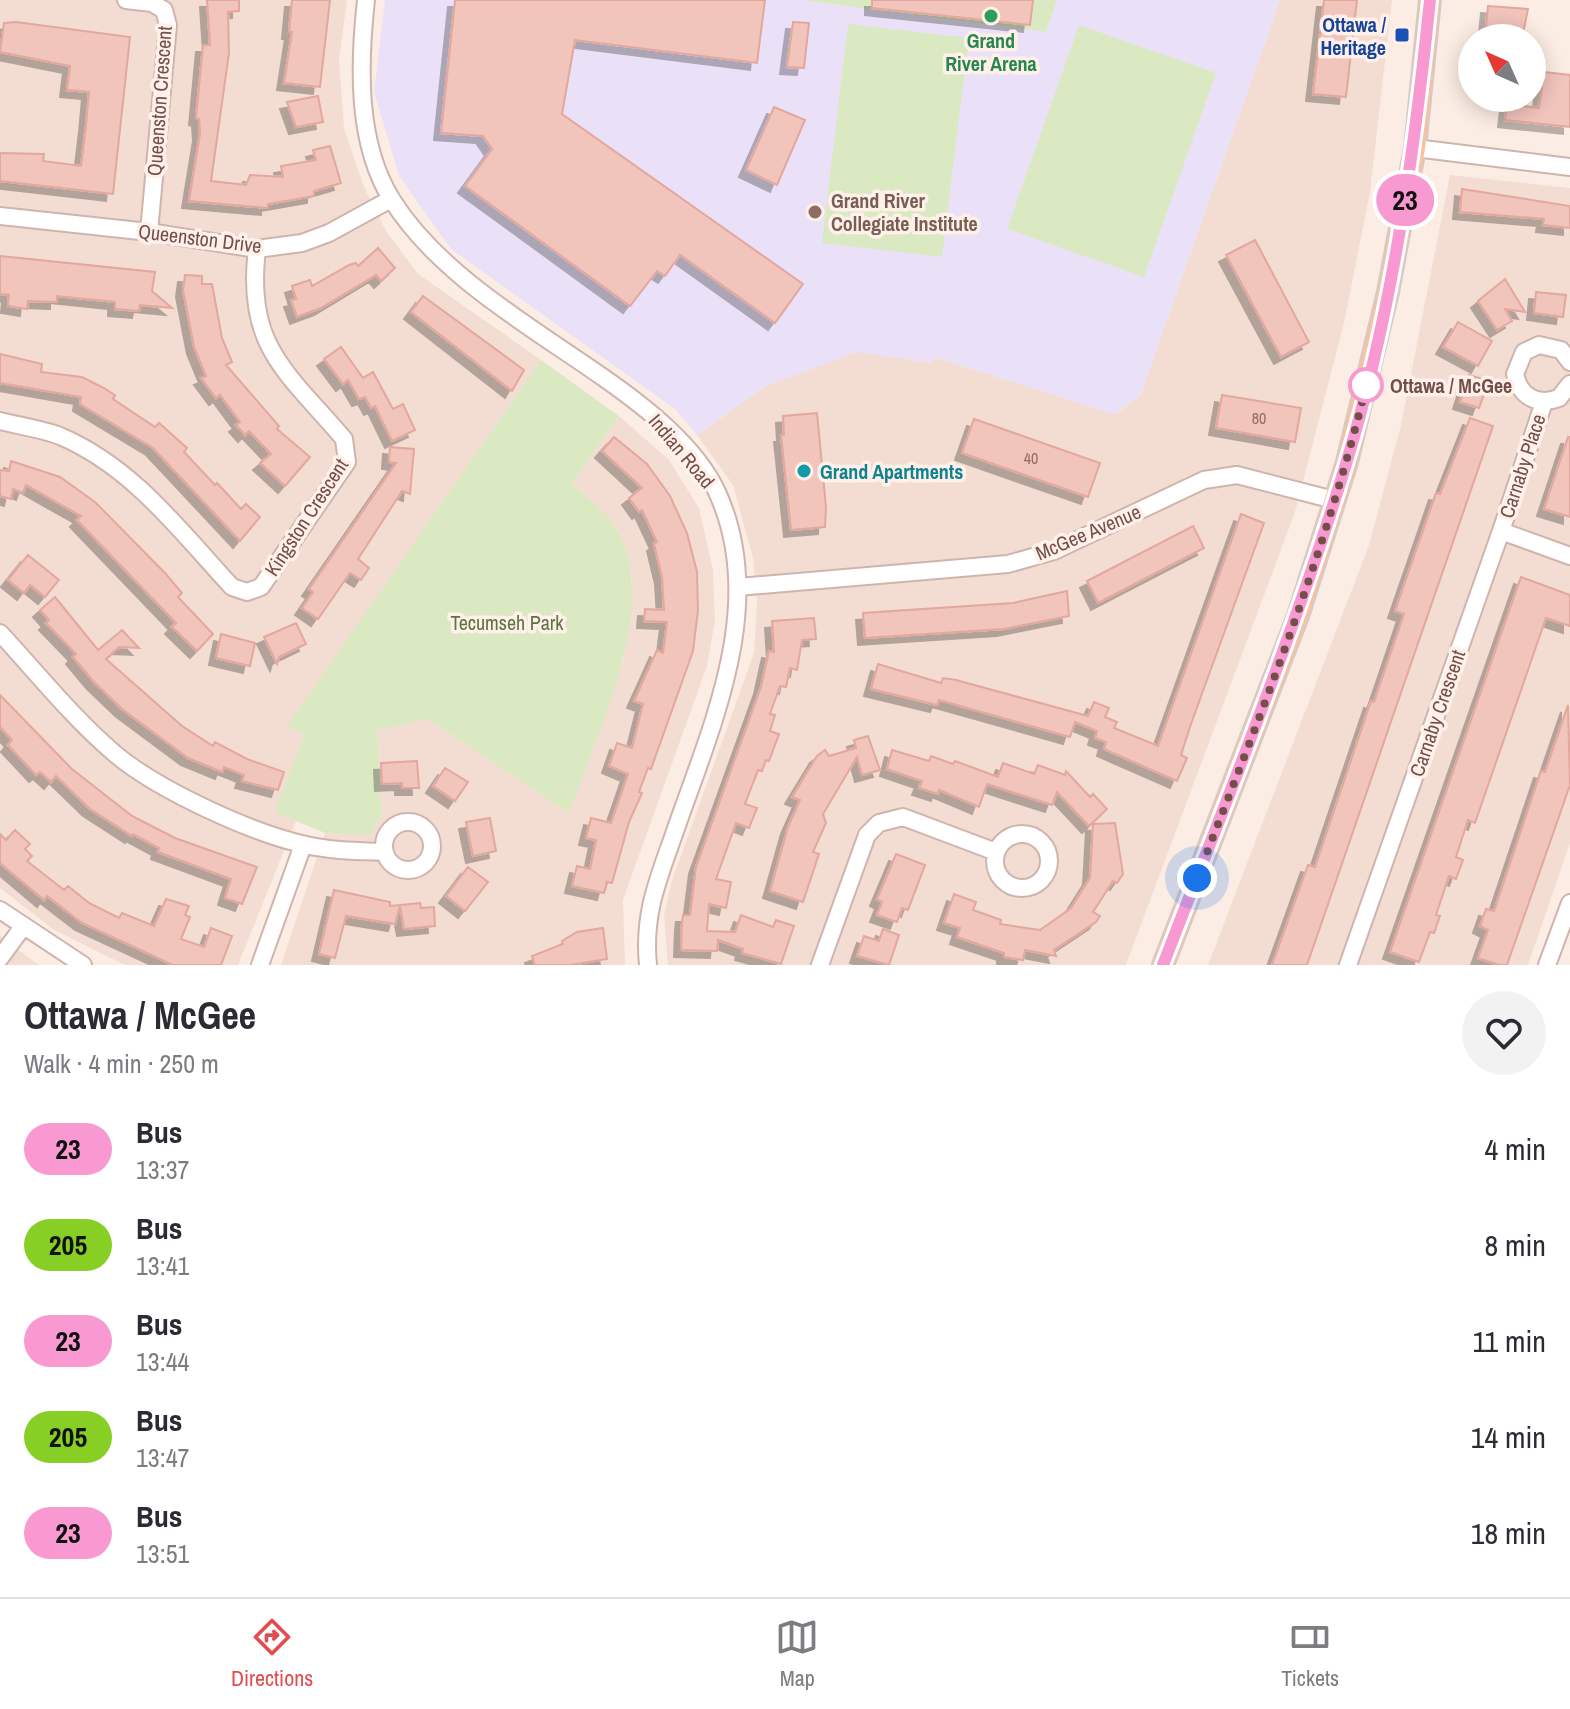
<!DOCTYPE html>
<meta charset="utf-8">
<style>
body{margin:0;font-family:"Archivo Narrow",sans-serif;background:#f2f2f3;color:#2b2b33;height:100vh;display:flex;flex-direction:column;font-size:30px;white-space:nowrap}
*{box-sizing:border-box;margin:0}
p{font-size:26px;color:#7c7c81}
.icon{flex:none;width:44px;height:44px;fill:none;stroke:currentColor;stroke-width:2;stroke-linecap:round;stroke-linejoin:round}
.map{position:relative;height:965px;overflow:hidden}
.details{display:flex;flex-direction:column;background:#fff;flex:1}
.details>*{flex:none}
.badge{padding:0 16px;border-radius:26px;font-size:28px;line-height:52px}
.needle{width:52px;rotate:315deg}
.controls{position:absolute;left:1458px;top:24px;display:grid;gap:16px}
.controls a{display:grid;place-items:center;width:88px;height:88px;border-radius:50%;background:#fff;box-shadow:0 4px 20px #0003;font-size:40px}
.you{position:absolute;width:40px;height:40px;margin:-20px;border:6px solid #fff;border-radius:50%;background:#1a73e8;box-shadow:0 0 0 12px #1a73e833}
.map>.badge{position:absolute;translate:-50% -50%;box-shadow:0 0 0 4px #fff}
.round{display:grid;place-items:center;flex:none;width:84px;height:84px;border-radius:42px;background:#f2f2f3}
.summary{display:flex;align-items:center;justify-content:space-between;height:136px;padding:0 24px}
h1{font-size:38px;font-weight:800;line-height:60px}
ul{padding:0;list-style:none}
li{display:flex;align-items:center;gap:24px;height:96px;padding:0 24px}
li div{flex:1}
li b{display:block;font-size:30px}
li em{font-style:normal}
li .badge{min-width:88px;font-weight:700;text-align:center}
.tabs{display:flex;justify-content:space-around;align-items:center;height:112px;border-top:2px solid #e1e1e2;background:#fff;font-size:22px;color:#7c7c81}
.tabs a{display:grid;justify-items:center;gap:4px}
.tabs .active{color:#e44b4e}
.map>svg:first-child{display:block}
.residential{fill:#f3ddd2}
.education{fill:#eae1f8}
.green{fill:#dbe9c3}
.building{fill:#f1c4bc;stroke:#e3a79d;stroke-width:2;filter:url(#shadow)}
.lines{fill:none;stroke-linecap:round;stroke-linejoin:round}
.minor-casing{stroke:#cfb4ae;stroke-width:20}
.major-casing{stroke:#d5cac9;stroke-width:24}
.minor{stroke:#fff;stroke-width:16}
.major{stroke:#f9c19d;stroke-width:20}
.line-casing{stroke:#fff;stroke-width:18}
.line{stroke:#f899d1;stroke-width:12}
.walk{stroke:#744f4a;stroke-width:8;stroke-dasharray:0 14.4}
.leisure-dot{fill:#2e9e5b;stroke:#fff1ea;stroke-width:3}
.transit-dot{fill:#1a4fb4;stroke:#fff1ea;stroke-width:3}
.education-dot{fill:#8d6e63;stroke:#fff1ea;stroke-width:3}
.stop-dot{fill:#fff;stroke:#f899d1;stroke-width:4}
.culture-dot{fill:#0f9aa8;stroke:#fff1ea;stroke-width:3}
.labels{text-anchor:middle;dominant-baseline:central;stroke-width:7;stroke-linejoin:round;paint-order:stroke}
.number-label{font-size:16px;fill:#936c66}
.transit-label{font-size:20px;font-weight:bold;fill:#164399;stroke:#fff1ea;text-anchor:end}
.leisure-label{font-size:20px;font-weight:bold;fill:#27864d;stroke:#fff1ea}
.street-label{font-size:20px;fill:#744f4a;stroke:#fff1ea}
.education-label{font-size:20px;font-weight:bold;fill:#785e54;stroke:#fff1ea;text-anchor:start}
.stop-label{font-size:20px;font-weight:bold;fill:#744f4a;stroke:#fff1ea;text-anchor:start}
.culture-label{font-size:20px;font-weight:bold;fill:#0d838f;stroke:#fff1ea;text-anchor:start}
.park-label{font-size:20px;fill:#5b7440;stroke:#fff1ea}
</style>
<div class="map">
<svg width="1570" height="965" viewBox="0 0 1570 965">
<defs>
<filter id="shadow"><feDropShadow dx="-7" dy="7" stdDeviation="0" flood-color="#0004"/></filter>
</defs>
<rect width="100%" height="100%" fill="#fcede4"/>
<path class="residential" d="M0 0H347L339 60 344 128 364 187 386 231 418 274 541 360 288 726 304 734 276 812 296 821 238 965H125L54 930 0 888Z
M1280 0H1392L1370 192 1344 323 1295 512 1126 965H668L664 916 671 883 754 653 757 602 753 558 733 485 697 435 764 387 856 351 932 363 934 357 1115 414 1140 396Z
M1450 175 1570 188V843L1528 965H1208L1369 545 1401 425Z
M619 416 669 460 699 508 713 570 715 620 707 666 623 900 625 965H281L325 833 370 834 382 816 377 729 428 719 569 812 623 661 630 621 632 578 618 531 572 483Z
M0 936 36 963 40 965H0Z"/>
<path class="education" d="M385 0H801L1046 31 1057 0H1280L1140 396 1114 414 934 357 933 363 856 352 764 387 697 435 675 409 451 249 399 176 374 92Z"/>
<path class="green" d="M801 0H1057L1046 32Z
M848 24 969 38 942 257 822 243Z
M1079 25 1216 73 1144 277 1007 229Z
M541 360 619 416 572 483C586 498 608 514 618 532 661 608 595 738 569 813L428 719 377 730 382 816 370 835 325 833 275 812 304 734 287 726Z"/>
<path class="building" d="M207 0H239V11L228 12 229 53 211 181 246 185 250 175 283 177 281 166 316 160 313 150 330 146 341 183 314 191V196L268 204V208L189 201 200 134 199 119 196 118 203 45H210Z
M292 0H330L320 87 284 83 292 32H289Z
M455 0H765L757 63 575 40 562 114 803 284 775 323 680 255 665 276 657 271 630 306 465 186 492 149 483 136 441 133Z
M872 0H1033L1030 25 872 8Z
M1324 0H1357L1346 97 1313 94Z
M1488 6 1528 9 1523 34 1485 38Z
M16 22 130 37 113 194 0 181V153L44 154 43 161 81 166 86 125 89 92 67 90 70 66 0 52 4 23Z
M793 22 809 23 804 68 787 67Z
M1544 72 1570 75V127L1505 120 1507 104 1539 108Z
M318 96 323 122 296 127 287 102Z
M774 107 805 120 777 185 746 170Z
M1462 189 1570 206V228L1543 225 1544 219 1460 212Z
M1255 240 1309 342 1281 357 1226 255Z
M378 248 395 268 381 281 376 275 321 308 297 317 291 300 296 299 292 286 310 280 312 286 349 265 356 263 358 266Z
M0 256 155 272 152 291 172 308 140 305 139 311 115 309V302L57 296V302L28 301 27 309 8 306 9 295 0 294Z
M185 275 202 276V284H212L222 338 232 362 226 365 279 426 277 429 310 457 285 486 260 463 271 454 249 431 245 435 236 425 240 422 220 395 216 398 201 378 206 376 194 347 183 290Z
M1505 279 1525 312 1505 309 1512 321 1497 330 1478 301Z
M1536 292 1566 295 1563 317 1534 313Z
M423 296 524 370 512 391 411 312Z
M1458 322 1492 341 1478 366 1443 347Z
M341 347 363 378 373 372 393 409 403 404 415 430 392 441 375 406 371 408 365 397 359 399 348 380 343 384 324 359Z
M0 354 42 364 41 372 82 377 104 388 115 395 113 399 155 427 159 423 187 448 184 452 215 485 217 483 241 509 246 504 260 517 240 541 153 448 80 404 81 397 0 383Z
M1469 375 1489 381 1479 408 1460 402Z
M1222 395 1301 408 1295 442 1216 428Z
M817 413 826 507 825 527 791 530 781 435H784L783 416Z
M1470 418 1493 426 1307 965H1272L1308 865 1315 867 1371 701 1374 702 1404 614 1395 611 1436 493 1440 494Z
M974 419 1100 463 1088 497 962 453Z
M614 437 647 464 670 496 687 533 697 572 698 610 693 651 651 769 648 768 639 792 642 793 629 822 612 883 607 882 604 893 572 886 577 866 590 869 596 840 586 838 591 818 611 823 628 774 609 766 617 743 632 748 643 704 634 701 657 650 663 653 667 622 644 621 645 609 664 610 662 577 654 544 657 542 642 510 639 512 629 498 642 488 602 451Z
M1568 437H1570V517L1544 509Z
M390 447 414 449 410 494 402 491 358 559 369 568 361 580 350 573 318 619 302 608 313 592 309 589 396 463 389 462Z
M11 461 60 477 95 502 165 573 182 593 178 597 213 634 197 651 172 627 176 623 77 520 81 516 26 485 23 493 13 489 11 499 0 496V470L9 471Z
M1241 514 1264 523 1191 724 1181 755 1187 758 1177 781 1104 749 1106 742 1095 738 1097 731 1075 722 1070 737 939 700 937 705 871 689 878 664 941 683 943 678 956 680 1088 716 1094 702 1109 708 1105 717 1117 722 1114 728 1158 746Z
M1193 526 1204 548 1098 603 1087 581Z
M28 555 59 580 45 597 30 585 24 593 8 580Z
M1521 577 1570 595V626L1546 618 1475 823 1468 820 1456 857 1463 860 1456 879 1449 876 1436 915 1440 916 1434 933 1430 932 1419 962 1390 952Z
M1067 591 1069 616 1004 629 865 638 863 613 1013 603Z
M55 597 98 650 122 630 139 648 119 647 106 659 182 726 213 746 215 742 247 759 284 772 278 790 242 781 244 775 224 767 222 772 188 758 122 709 93 681 73 657 76 654 46 623 49 620 40 610Z
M814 618 816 639 802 640 797 670 790 668 786 687 780 686 770 714 775 715 770 731 779 734 769 761 766 760 762 771 758 770 745 804 757 808 749 828 736 823 716 879 731 882 726 908 709 904 707 931 735 932 741 915 773 927 776 920 794 926 781 964 742 953 743 949 718 940 717 951 681 950 682 923 683 915H690L696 867 761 687 769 651 774 652 772 621Z
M296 623 306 644 279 657 277 664 264 637Z
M221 634 255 643 250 666 216 658Z
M0 695 72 769 132 816 175 838 257 867 242 904 225 898 231 879 158 852 159 848 133 834 132 836 90 809 56 776 51 782 40 772 36 775 8 745 12 740 0 727Z
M1568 705 1570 785 1507 965H1499L1478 958 1488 930 1480 926 1486 909 1494 911 1541 771 1545 772Z
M868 736 880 770 862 775 857 757 823 814 826 823 813 852 819 854 803 902 770 891 788 827 800 800 792 797 817 756 825 750 829 756 856 748 854 740Z
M892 750 929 761 931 756 953 764 955 761 998 777 1003 763 1034 774 1038 765 1065 775 1066 771 1090 797 1093 794 1107 809 1089 826 1057 792 1052 805 987 784 979 807 939 790 938 794 919 788 922 781 887 769Z
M417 761 419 788H402V783L382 784 381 763Z
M445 768 468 782 455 801 433 786Z
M490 818 496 851 473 856 466 822Z
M1115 823 1123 874 1117 883 1113 881 1093 912 1100 916 1096 922 1054 950 1056 956 1025 950 1023 960 1004 957V953L957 937 960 928 944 923 954 894 976 902 973 910 1001 920 1000 924 1040 930 1071 908 1090 878 1093 824Z
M15 830 30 844 25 849 32 856 27 861 64 890 68 886 89 903 119 918 122 913 154 926 166 899 189 906 185 915 190 917 181 939 204 947 211 928 232 936 221 965H173L82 923 47 896 44 900 0 863V834L6 840Z
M896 854 925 865 908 910 902 908 897 922 877 915 882 902 877 899Z
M468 867 488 882 465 911 446 896Z
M334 890 390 902V906L420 903 421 908 434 907 435 926 404 929 400 906 395 924 346 916 335 958 319 954Z
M603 928 607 959 570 965H535L532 956 563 944 562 941 577 932Z
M883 929 899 935 889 965 857 956 864 936 879 941Z"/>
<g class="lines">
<g class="minor-casing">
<path id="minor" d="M126 0 152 3 164 10 168 25 149 232
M366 0C359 64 356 143 392 200 439 275 533 328 604 378 644 406 696 446 717 492 769 605 710 729 673 837 657 882 643 916 648 965
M1415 148 1570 167
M0 216 149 232 257 249 302 243 329 233 391 199
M1570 362 1561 350 1539 345 1524 352 1515 374C1520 397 1537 406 1559 398L1570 384
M0 421C20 426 42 429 60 436 133 467 180 531 232 587L247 592 261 587 347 462 344 439C286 371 245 346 257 249
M1501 531 1544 402
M738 587 1008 564 1054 551 1204 480 1237 475 1334 500
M0 633C37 673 73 718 114 753 156 789 251 833 306 845 332 851 358 851 385 852
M384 846a24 24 0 1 1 48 0a24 24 0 1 1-48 0Z
M995 861a27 27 0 1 1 54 0a27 27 0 1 1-54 0Z
M0 910 83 965
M0 958 22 928
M260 965 303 845
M820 965 867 835 879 823 903 817 996 852
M1348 965 1501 531 1570 556
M1547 965 1570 903"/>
</g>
<g class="major-casing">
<path id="major" d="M1163 965 1298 616 1347 462 1388 292 1415 148 1430 0"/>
</g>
<use href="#minor" class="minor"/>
<use href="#major" class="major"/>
</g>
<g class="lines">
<g class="line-casing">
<path id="line" d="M1163 965C1227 799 1294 635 1346 464 1392 313 1414 156 1430 0"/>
</g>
<use href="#line" class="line"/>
<path class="walk" d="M1197 878C1261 714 1327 550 1368 378L1366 385"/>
</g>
<circle class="leisure-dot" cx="991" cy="16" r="8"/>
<rect class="transit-dot" x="1394" y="27" width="16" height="16" rx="4"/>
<circle class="education-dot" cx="815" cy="212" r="8"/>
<circle class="stop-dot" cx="1366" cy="385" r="16"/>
<circle class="culture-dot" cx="804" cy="471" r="8"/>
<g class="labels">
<g class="number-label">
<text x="1259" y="418">80</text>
<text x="1031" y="458">40</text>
</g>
<g class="transit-label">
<text x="1386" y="24">Ottawa /<tspan x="1386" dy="23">Heritage</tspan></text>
</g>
<g class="leisure-label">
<text x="991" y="40">Grand<tspan x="991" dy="23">River Arena</tspan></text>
</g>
<g class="street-label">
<text transform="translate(159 101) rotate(-86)">Queenston Crescent</text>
<text transform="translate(200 238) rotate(7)">Queenston Drive</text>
<text transform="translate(682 451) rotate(50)">Indian Road</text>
<text transform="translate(1522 466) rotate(-72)">Carnaby Place</text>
<text transform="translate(306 517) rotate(-57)">Kingston Crescent</text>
<text transform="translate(1088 532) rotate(-23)">McGee Avenue</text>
<text transform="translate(1437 713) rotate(-71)">Carnaby Crescent</text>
</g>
<g class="education-label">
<text x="831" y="200">Grand River<tspan x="831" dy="23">Collegiate Institute</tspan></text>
</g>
<g class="stop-label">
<text x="1390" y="385">Ottawa / McGee</text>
</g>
<g class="culture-label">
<text x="820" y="471">Grand Apartments</text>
</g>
<g class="park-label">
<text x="507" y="622">Tecumseh Park</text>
</g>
</g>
</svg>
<div class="controls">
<a><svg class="needle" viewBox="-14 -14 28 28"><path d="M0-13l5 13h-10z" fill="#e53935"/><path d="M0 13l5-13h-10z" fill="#7c7c81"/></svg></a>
</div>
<div class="you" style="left:1197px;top:878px"></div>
<b class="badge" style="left:1405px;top:200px;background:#f899d1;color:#111">23</b>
</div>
<section class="details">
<div class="summary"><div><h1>Ottawa / McGee</h1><p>Walk · 4 min · 250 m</p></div><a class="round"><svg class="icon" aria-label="heart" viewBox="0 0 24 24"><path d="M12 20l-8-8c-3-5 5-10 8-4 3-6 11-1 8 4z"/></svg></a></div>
<ul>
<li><span class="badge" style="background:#f899d1;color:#111">23</span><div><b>Bus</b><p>13:37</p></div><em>4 min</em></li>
<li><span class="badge" style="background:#87cf25;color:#111">205</span><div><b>Bus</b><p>13:41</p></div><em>8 min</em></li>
<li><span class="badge" style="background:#f899d1;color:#111">23</span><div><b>Bus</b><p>13:44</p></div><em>11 min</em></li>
<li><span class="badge" style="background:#87cf25;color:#111">205</span><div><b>Bus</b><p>13:47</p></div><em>14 min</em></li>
<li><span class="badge" style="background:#f899d1;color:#111">23</span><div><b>Bus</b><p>13:51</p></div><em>18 min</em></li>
</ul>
</section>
<nav class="tabs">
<a class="active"><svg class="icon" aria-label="directions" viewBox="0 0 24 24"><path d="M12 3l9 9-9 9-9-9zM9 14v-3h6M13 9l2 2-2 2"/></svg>Directions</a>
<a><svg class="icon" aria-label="map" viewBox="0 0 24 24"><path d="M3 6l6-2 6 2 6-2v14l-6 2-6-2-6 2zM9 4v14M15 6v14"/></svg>Map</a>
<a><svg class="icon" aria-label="tickets" viewBox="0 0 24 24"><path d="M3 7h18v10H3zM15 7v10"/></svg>Tickets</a>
</nav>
